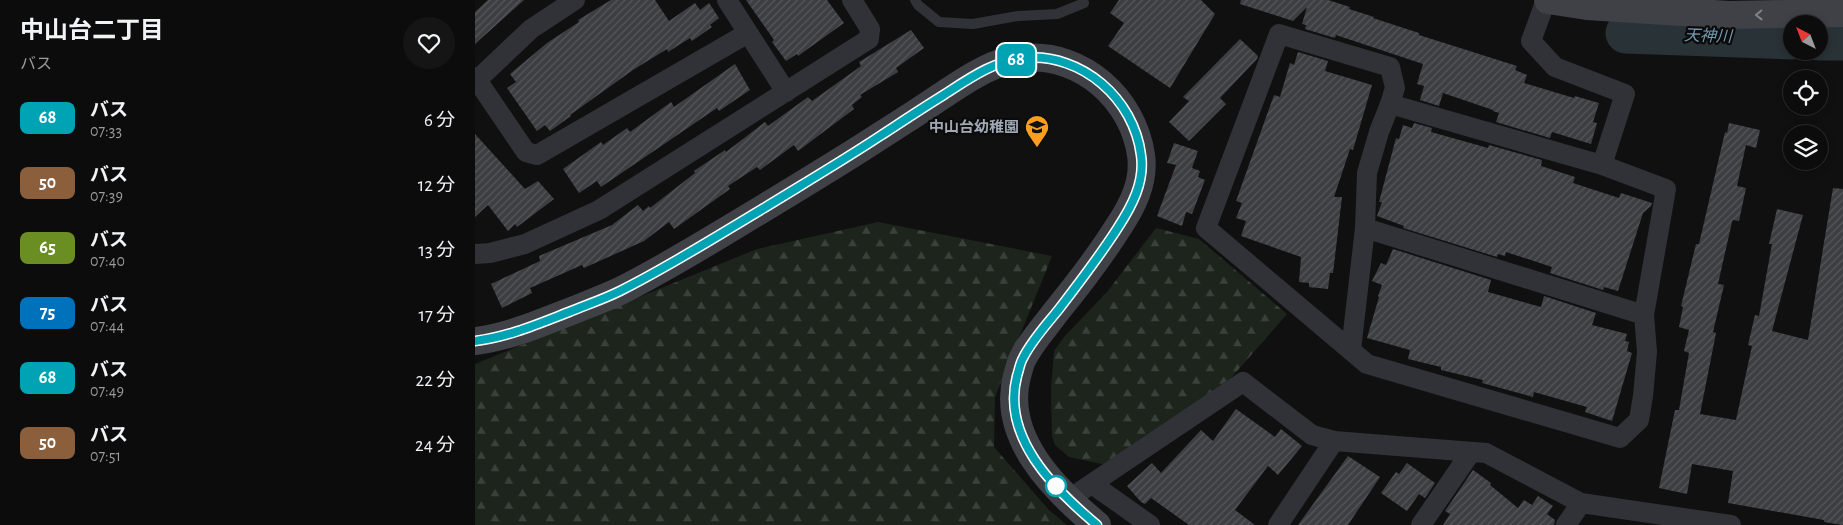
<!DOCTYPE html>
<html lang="ja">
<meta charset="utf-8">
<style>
body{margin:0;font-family:"Alegreya Sans","Noto Sans JP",sans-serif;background:#151516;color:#f1f3f6;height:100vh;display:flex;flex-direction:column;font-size:19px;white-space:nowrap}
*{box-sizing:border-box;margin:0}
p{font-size:16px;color:#9a9b9d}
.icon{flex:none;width:28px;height:28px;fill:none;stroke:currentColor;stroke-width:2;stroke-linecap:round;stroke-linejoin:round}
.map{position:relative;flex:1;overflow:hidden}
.sheet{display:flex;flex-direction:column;background:#0c0c0d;width:475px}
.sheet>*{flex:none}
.badge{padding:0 10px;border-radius:8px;font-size:18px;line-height:32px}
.needle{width:32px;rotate:318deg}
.controls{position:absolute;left:1308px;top:15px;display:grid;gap:10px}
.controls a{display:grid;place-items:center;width:45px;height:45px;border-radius:50%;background:#0c0c0d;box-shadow:0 2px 8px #0003,0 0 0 1px #2c2c2e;font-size:25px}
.map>.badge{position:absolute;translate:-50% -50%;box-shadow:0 0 0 2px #fff}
.round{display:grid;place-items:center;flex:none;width:52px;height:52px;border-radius:26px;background:#151516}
.head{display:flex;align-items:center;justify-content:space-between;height:85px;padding:0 20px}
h1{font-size:24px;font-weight:700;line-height:38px}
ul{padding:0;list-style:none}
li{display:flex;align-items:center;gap:15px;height:65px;padding:0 20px}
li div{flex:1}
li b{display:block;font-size:19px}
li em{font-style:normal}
li .badge{min-width:55px;font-weight:700;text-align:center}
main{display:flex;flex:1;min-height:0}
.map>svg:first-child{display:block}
.forest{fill:url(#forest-firs)}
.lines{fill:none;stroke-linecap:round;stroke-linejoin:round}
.river{stroke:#283237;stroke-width:41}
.building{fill:url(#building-hatch)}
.lane{stroke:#313237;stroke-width:10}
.street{stroke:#313237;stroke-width:20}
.secondary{stroke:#3f4147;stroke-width:28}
.oneway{stroke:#7e848d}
.line-casing{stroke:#fff;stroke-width:11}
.line{stroke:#00a3b4;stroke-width:8}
.stop-dot{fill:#fff;stroke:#00a3b4;stroke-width:2.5}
.labels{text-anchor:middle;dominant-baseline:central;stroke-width:4.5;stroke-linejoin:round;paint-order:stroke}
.poi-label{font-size:15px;font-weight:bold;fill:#a0a8b3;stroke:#0b0b0c;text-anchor:end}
.water-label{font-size:16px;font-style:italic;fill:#749ab1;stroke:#0b0b0c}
</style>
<main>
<section class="sheet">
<div class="head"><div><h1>中山台二丁目</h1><p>バス</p></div><a class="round"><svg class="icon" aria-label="heart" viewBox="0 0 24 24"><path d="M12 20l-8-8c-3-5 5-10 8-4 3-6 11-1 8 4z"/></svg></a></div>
<ul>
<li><span class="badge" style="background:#00a3b4;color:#fff">68</span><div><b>バス</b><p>07:33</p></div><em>6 分</em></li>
<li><span class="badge" style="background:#8b5e3c;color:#fff">50</span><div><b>バス</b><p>07:39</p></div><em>12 分</em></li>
<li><span class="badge" style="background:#6b8e23;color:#fff">65</span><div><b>バス</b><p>07:40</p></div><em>13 分</em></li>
<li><span class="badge" style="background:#0072bc;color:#fff">75</span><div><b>バス</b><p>07:44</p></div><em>17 分</em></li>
<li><span class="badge" style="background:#00a3b4;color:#fff">68</span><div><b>バス</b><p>07:49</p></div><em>22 分</em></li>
<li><span class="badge" style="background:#8b5e3c;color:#fff">50</span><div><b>バス</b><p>07:51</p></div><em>24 分</em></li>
</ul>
</section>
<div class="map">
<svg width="1368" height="525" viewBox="0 0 1368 525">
<defs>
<pattern id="forest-firs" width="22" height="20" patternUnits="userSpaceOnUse" patternTransform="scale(1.25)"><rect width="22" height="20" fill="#1c241c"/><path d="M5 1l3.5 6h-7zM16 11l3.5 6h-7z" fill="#3a413b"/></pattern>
<pattern id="building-hatch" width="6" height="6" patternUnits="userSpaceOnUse" patternTransform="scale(1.25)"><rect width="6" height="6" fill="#3c3e41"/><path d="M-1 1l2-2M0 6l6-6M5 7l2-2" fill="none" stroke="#55575a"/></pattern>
</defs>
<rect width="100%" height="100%" fill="#101011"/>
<path class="forest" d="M403 222 577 256 520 397 519 447 574 510 592 525H0V364L282 249Z
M681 228 724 239 812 314 756 378 631 465 594 457 580 445 577 436 576 388 579 351 589 337 632 292Z"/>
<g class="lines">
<path class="river" d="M1151 33 1316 39
M1344 40H1368"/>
</g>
<path class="building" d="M13 0H49L0 44V12Z
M136 0H180L194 21 220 3 225 10 234 3 244 18 235 25 237 27 217 41 215 38 193 52 192 49 158 70 95 115 96 116 75 131 70 125 62 131 32 88 41 82 35 74 72 43 104 22 103 20Z
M271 0H352L369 23 323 56 322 54 311 61 297 42 299 40Z
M644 0H726L740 14 695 88 633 46 649 23 635 13Z
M766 0H853L875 7 874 9 899 17 898 18 944 33V35L1042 66 1040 70 1052 75 1049 83 1099 98 1100 96 1124 103 1118 122 1122 123 1116 144 1077 132 1075 138 1021 122 1024 113 1018 111V110L968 93 964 106 945 100 949 86 942 84 948 64 861 35 860 38 830 29 831 25 827 24 832 7 818 21 765 4Z
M436 30 449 48 421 68 423 72 385 95 387 97 377 105 379 109 323 151 319 145 285 170 282 167 253 186 255 189 199 229 194 222 169 241 109 268 107 265 55 288 57 293 27 308 16 284 65 261 64 256 137 225 163 205 168 211 174 206 175 208 220 173 219 171 250 150 251 152 290 122 293 126 333 97 337 101 386 66 384 62Z
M765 39 783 56 782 59 745 98 751 104 714 141 694 122 714 101 708 97Z
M823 52 853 61 850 71 897 85 878 150 875 149 859 197H867L858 273H855L853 289 834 287V283L824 282 826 257 766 236 771 221 761 218 767 203 761 201 799 95 805 97 815 63 819 65Z
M260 64 275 90 244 111 242 108 126 187 122 181 104 193 88 169 126 142 128 145 152 128 155 132 196 102 199 107Z
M939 123 957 128 956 132 1013 148 1014 145 1067 160 1066 166 1100 177 1098 183 1144 198 1146 193 1177 203 1176 206 1168 213 1143 291 1129 287 1128 290 1075 273 1077 267 1031 252 1030 256 1023 254 1022 257 928 228 929 226 902 216 907 202H904L921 138 924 139 928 125 937 128Z
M1254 123 1285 130 1281 148 1271 145 1262 186 1271 188 1264 221 1258 220 1257 222 1243 284 1249 285 1238 332 1241 333 1225 414 1261 420 1277 346 1273 345 1280 315 1284 316 1297 244H1294L1302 209 1328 215 1297 331 1333 340 1358 188 1368 189V525L1349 522V520L1253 503 1258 471 1217 464 1212 494 1184 488 1200 410H1204L1214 353 1209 351 1214 330 1204 327 1208 307 1206 306 1221 244H1224L1250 132 1252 133Z
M0 134 50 189 63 181 79 199 42 227 40 224 33 231 13 205 0 217Z
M699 143 723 151 717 168 725 171 723 177 730 180 717 214 711 212 707 226 682 216 701 165 692 163Z
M918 249 1016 280 1013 292 1066 307 1069 296 1121 313 1117 325 1152 334 1150 341 1154 342 1152 351 1157 353 1137 421 1110 412 1112 407 1059 392 1058 397 1007 383 1008 380 966 370V367L933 359 935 350 892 338 904 297 903 296 907 285 897 281 906 263 911 265Z
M761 409 800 437 806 429 827 446 803 475 793 466 760 510 780 525H714L676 498 670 504 666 502 652 486 677 463 686 473 726 430 738 441Z
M873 456 905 477 873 525H823Z
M932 463 960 483 950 498 944 494 932 511 906 493 921 472 924 474Z
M998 470 1016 483 1015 485 1043 508 1049 500 1057 505 1063 496 1078 506 1072 514 1080 520 1079 525H968L975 514 970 511Z"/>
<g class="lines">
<path class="lane" d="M440 0 443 5 464 22 498 24 543 16 582 14 609 3"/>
<path class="street" d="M252 0 311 92
M1071 0 1056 41 1080 67 1150 94 1127 165
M804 34 915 67 920 88 915 104 1127 165 1191 189 1169 315 1172 352 1168 396 1164 420 1145 438 892 364 731 228Z
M0 77 51 152 62 155 273 33
M0 82 56 29 100 0
M915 104 904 132 892 173 890 228 1169 315
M0 254 15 253 50 244 124 210 394 39 395 29 377 0
M876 350 890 228
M617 484 675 525
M594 499 768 382 837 435 859 441
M803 525 859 441 1011 453 1106 503 1256 525
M946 525 996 452
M1091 525 1106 503"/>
<path class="secondary" d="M1073 0 1112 6 1254 15 1368 13
M0 341C33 337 63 324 94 312 111 305 128 299 145 291 195 266 242 236 289 208 328 184 367 161 405 136 424 124 443 112 462 99 488 82 517 60 550 58 607 53 658 99 666 155 670 182 657 207 642 229 623 259 602 286 580 313 569 328 556 342 548 358 545 363 544 370 542 376 526 437 579 489 622 525"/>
</g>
<defs><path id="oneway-chevron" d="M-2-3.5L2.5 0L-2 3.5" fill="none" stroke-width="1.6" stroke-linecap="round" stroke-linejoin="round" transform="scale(1.25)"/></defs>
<use class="oneway" href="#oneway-chevron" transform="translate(1284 15) rotate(179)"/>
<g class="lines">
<g class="line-casing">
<path id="line" d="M0 341C33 337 63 324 94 312 111 305 129 299 145 291 195 266 242 236 289 208 328 184 367 161 405 136 425 123 446 109 467 96 492 80 519 60 550 58 607 53 659 99 666 155 670 182 657 206 642 229 624 257 604 283 584 309 572 324 557 340 548 358 545 363 544 370 542 376 526 437 579 489 622 525"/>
</g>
<use href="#line" class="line"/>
</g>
<defs>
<g id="school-pin" transform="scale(1.25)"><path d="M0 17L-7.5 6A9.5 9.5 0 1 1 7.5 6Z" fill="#fb9d1e" stroke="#0b0b0c"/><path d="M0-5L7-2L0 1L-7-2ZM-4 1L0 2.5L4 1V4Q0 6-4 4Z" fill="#111"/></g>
</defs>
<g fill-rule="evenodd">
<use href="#school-pin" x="562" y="127"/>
</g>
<circle class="stop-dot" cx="581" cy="486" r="10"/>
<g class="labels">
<g class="poi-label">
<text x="544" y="127">中山台幼稚園</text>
</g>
<g class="water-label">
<text transform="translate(1233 36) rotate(2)">天神川</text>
</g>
</g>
</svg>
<div class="controls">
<a><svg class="needle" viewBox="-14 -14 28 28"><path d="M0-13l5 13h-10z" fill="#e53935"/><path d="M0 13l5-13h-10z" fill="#9a9b9d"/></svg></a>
<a><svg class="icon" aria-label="locate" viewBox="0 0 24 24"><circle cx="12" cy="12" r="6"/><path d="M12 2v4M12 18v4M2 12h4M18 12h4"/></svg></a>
<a><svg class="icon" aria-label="layers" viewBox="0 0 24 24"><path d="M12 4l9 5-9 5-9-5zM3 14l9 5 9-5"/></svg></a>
</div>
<b class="badge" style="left:541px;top:60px;background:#00a3b4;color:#fff">68</b>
</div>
</main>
